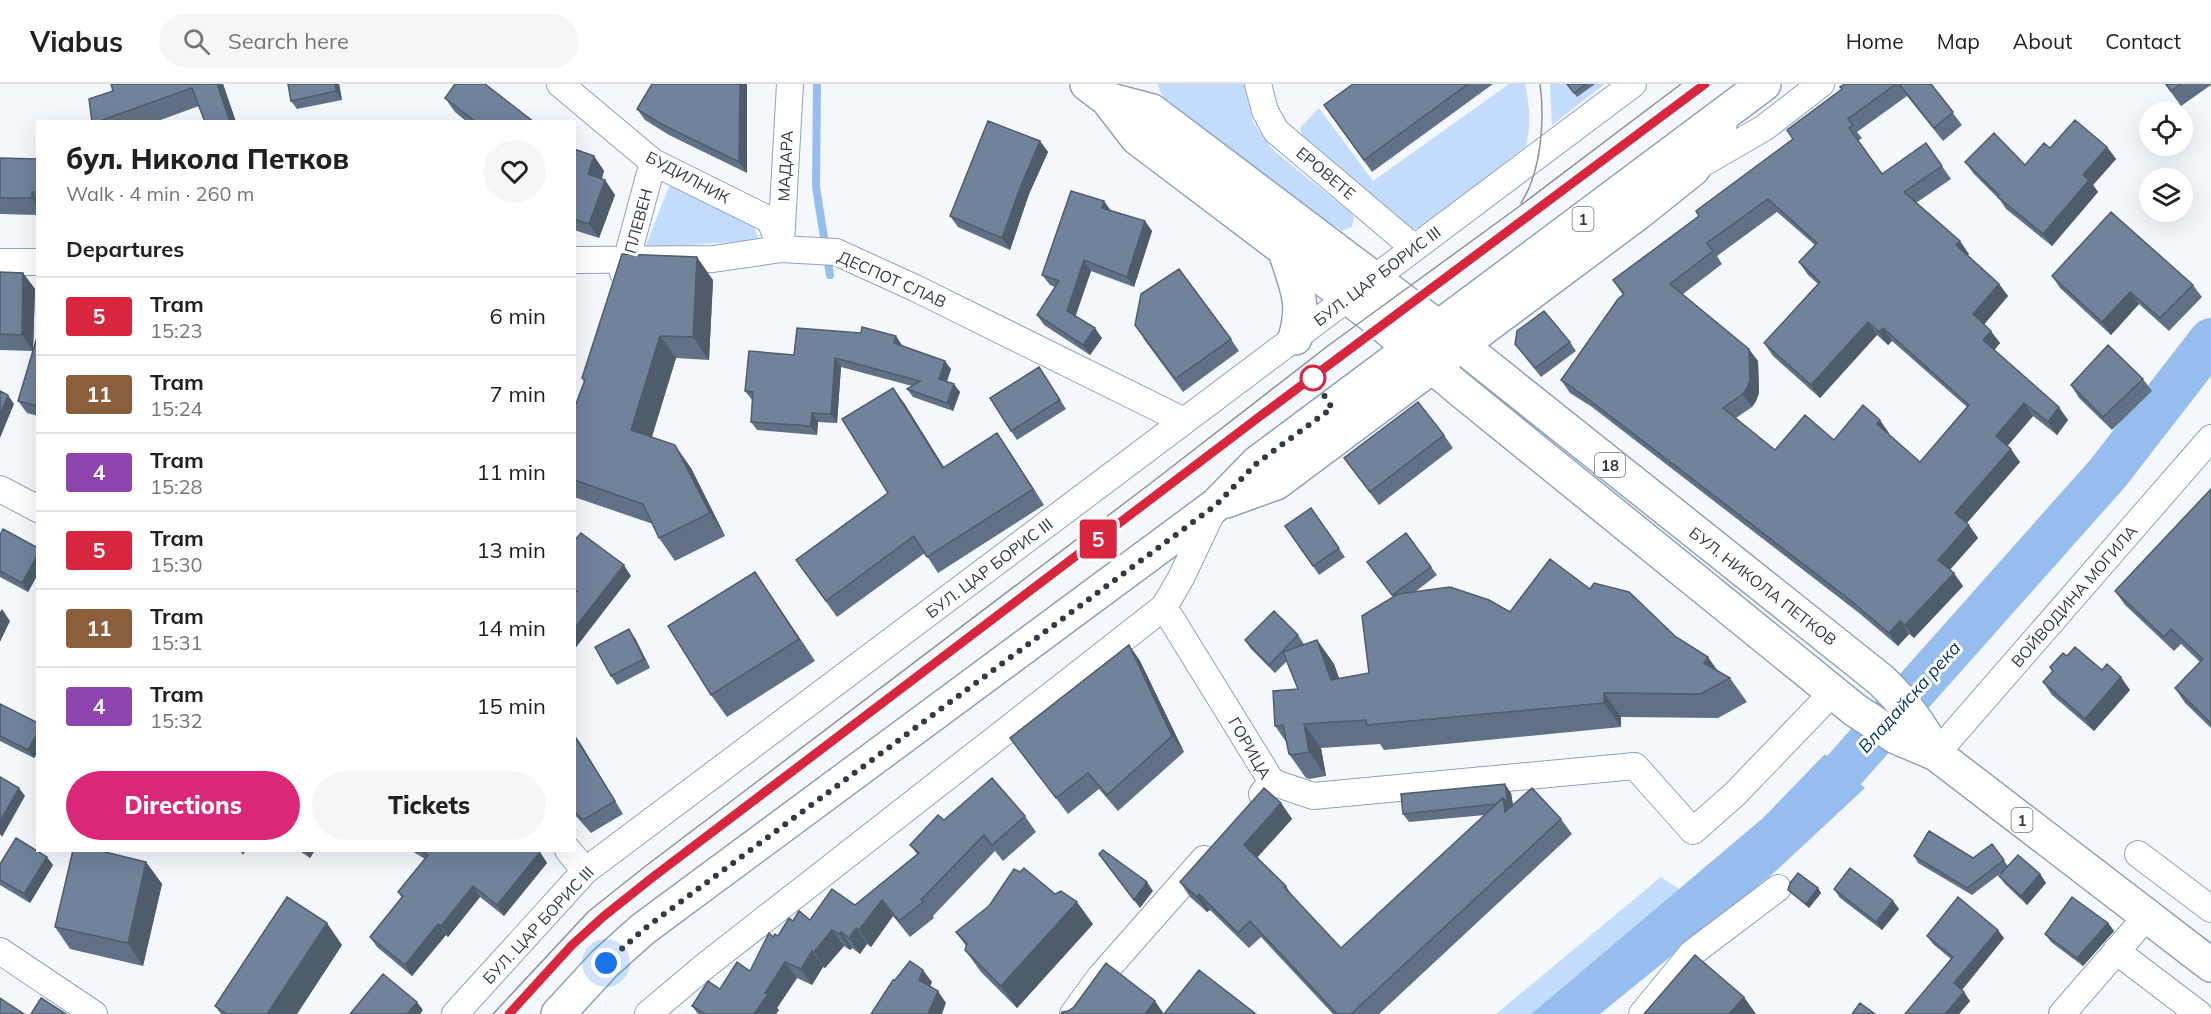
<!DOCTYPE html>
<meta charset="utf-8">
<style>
body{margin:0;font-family:Mulish,sans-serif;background:#f6f6f6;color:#202124;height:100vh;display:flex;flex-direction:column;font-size:22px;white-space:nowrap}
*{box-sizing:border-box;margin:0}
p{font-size:20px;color:#757577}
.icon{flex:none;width:33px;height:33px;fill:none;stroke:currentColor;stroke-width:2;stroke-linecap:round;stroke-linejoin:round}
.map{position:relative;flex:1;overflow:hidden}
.panel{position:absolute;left:36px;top:36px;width:540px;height:732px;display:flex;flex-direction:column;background:#fff;border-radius:0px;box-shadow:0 6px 24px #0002}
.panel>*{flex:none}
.badge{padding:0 12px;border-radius:4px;font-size:21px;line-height:39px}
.fabs{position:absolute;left:2139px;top:18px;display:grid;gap:12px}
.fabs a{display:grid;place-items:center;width:54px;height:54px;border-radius:50%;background:#fff;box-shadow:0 6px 24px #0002;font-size:30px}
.you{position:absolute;width:30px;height:30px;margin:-15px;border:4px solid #fff;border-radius:50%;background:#1a73e8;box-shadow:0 0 0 9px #1a73e833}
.map>.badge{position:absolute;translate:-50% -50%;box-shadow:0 0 0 3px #fff}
h2{padding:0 30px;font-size:22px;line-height:54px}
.round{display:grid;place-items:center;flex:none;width:63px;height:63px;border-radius:32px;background:#f6f6f6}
.headline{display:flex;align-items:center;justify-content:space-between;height:102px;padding:0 30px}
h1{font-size:28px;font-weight:800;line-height:45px}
.button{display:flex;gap:12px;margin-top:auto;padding:12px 30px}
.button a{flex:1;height:69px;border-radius:36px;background:#db2777;color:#fff;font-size:24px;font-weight:800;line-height:69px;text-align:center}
.button a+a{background:#f6f6f6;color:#202124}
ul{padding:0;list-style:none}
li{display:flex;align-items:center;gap:18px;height:78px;padding:0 30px;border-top:2px solid #e0e0e0}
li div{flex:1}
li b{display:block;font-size:22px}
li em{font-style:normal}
li .badge{min-width:66px;font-weight:700;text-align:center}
header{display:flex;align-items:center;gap:36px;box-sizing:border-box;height:84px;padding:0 30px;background:#fff;border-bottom:2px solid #e0e0e0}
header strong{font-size:28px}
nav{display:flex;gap:33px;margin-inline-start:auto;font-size:21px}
.search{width:420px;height:54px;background:#f6f6f6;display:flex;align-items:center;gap:15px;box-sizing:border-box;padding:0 21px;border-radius:33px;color:#757577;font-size:22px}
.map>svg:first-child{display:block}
.green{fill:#c3dcfc}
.water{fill:#97bdee}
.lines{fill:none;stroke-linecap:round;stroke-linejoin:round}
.stream{stroke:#97bdee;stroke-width:8}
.river{stroke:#97bdee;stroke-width:44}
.street-casing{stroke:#8fa2bc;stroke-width:28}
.primary-casing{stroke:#8fa2bc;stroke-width:36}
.highway-casing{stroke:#8fa2bc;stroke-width:36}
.street{stroke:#fff;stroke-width:26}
.primary{stroke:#fff;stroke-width:33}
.highway{stroke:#fff;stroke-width:33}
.tram{stroke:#8c939a;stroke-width:1.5}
.wall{fill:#607185;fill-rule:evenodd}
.shaded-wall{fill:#4e5c6c}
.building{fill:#70839b;stroke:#4e5c6c;stroke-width:1.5;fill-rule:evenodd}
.line-casing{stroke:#fff;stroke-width:14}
.line{stroke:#d7263d;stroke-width:9}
.walk{stroke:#313a44;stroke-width:6;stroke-dasharray:0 10.8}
.stop-dot{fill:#fff;stroke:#d7263d;stroke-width:3}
.labels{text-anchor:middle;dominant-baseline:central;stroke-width:6;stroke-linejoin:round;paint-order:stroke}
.shield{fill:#fff;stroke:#6f757c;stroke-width:1.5}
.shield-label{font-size:15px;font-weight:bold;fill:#313a44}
.street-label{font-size:16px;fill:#313a44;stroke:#fff}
.water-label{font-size:18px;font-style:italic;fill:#00356e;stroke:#fff}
</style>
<header>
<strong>Viabus</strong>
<div class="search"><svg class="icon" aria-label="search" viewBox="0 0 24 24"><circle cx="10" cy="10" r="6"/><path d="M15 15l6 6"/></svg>Search here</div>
<nav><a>Home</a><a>Map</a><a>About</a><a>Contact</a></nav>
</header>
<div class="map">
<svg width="2211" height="930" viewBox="0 0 2211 930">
<rect width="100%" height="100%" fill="#f4f8fd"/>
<path class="green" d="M1157 0H1244L1253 38 1273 66 1351 129 1354 133 1352 143 1342 147 1338 144 1274 103 1164 15Z
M1509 0H1525C1530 22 1531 41 1526 62L1422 143 1412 145 1401 140 1304 58 1300 44 1319 24 1373 97Z
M1550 0H1605L1552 41Z
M669 102 751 134 759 156 645 164Z
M1661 793 1679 805 1531 930H1496Z"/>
<path class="water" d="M1825 670 1865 704 1777 786 1600 930H1531L1763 734Z"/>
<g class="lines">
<path class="stream" d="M817 0 816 103 830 191"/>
<path class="river" d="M1802 728 1844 686 2108 389 2211 256"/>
<g class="street-casing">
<path id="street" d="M560 0 653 78 770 136 781 165
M1258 0 1265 27 1276 47 1414 164
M1693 85 1764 44 1821 0
M781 159 790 0
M574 176 713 175 781 165 836 168 915 204 1184 337
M0 178H38
M623 189 653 78
M0 405 38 425
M1164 523 1272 698 1262 710
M1936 670 2211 354
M1272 698 1313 712 1635 682 1693 747 1735 710 1833 608
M568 766 585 787
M2138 770 2211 825
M0 867 94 930
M2116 867 2199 930
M455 930 585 787 1633 0
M648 930 705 882 1164 523 1181 494 1215 422
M1073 930 1100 893 1204 775
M1642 930 1692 869 1778 804
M2062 930 2147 832"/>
</g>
<g class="primary-casing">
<path id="primary" d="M1226 417 1276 399 1638 129 1693 85 1720 41
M558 930 605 879 643 845 1216 421 1257 379 1764 0"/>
</g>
<g class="highway-casing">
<path id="highway" d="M1087 0 1107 15 1137 54 1371 231 1464 309 1855 626 1896 653 1936 670 2211 881
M1107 15 1152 27 1438 243 1881 596C1904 618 1921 641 1936 670
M1285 167C1296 202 1306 218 1295 254"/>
</g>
<use href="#street" class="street"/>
<use href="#primary" class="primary"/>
<use href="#highway" class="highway"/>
<path class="tram" d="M1521 119C1541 89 1545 36 1540 0
M493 930 589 827 647 781 1151 399 1329 261 1517 124 1681 0
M509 930 572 862 604 832 653 793 1259 333 1705 0"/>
</g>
<path class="wall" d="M111 0H223L236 38 199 22 155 38H92L113 7Z
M288 0H339L342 16 297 25 291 17Z
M652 0H747V89L669 51 645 36 637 25Z
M1353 0H1493L1372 88 1324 21Z
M1567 0H1595L1577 13Z
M1845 0H1931L1962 41 1943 57 1907 12 1857 48 1862 54 1858 57 1882 90 1926 59 1951 95 1916 119 1969 170 1967 171 1999 200 2008 212 1984 240 2000 259 1994 266 2068 336 2057 351 2033 332 2007 362 2020 378 1967 439 1978 454 1950 486 1963 502 1914 554 1909 550 1898 562 1859 529 1592 323 1570 309 1561 296 1623 211 1613 196 1699 132 1793 55 1842 5ZM1777 128 1815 161 1799 178 1808 191 1818 200 1764 259 1773 272 1820 314 1877 251 1888 261 1892 257 1967 323 1920 378 1888 350 1889 349 1834 356 1775 366 1736 334 1752 323 1756 317 1759 309 1758 277 1683 210 1722 180 1717 172Z
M2165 0H2211V1L2181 22Z
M445 14 534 38H467L455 28Z
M1040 57 1048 68 1029 110 1010 166 958 143 950 132Z
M2107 63 2116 75 2093 101 2098 108 2052 162 2006 125 2000 116 1974 90 1965 78 2025 81 2050 64Z
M574 65 594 72 604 87 602 95 605 96 615 111 599 154 574 146Z
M0 74 38 75V131L0 130Z
M1104 117 1111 127 1145 137 1152 147 1134 203 1091 187 1075 232 1102 254 1090 271 1044 241 1037 231 1055 203 1050 201 1042 191Z
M0 188 23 189 35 205 33 265 38 250V332L27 329 18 317 33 267 0 266Z
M2052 192 2193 201 2202 213 2169 247 2139 220 2111 251 2060 204Z
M713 196 709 276 676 274 652 353 691 384 725 452 675 477 659 454 653 440 574 413V325L584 298 582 294Z
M1143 254 1231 255 1239 267 1183 308Z
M1570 258 1576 267 1541 293 1515 260Z
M902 261V262L951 285 947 297 960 308 953 327 913 313 907 305 912 302 841 283 837 339 818 338 817 351 757 346 751 338 752 316 745 307 794 271Z
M1045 292 1066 325 1017 356 1011 347Z
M2143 295 2152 307 2112 346 2079 314 2071 301Z
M904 319 944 383 1008 365 1044 421 938 489 925 469 837 533 796 476 888 409Z
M1444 351 1453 364 1379 421 1344 374Z
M2211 405V644L2185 619 2175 604 2200 578 2181 560 2174 567 2125 521 2115 507Z
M1311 424 1345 473 1319 491 1285 442Z
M0 451 38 464V490L28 508 0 493Z
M1431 483 1437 491 1415 508 1510 528 1590 505 1676 553 1717 587 1730 594 1747 618 1718 634 1621 633V643L1384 666 1380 660 1321 664 1326 692 1309 695 1306 694 1289 670 1287 659 1275 642 1298 605 1287 577 1275 589 1251 565 1245 556 1298 551 1304 560 1303 561 1317 556 1334 580 1339 594 1369 589 1393 513 1373 487Z
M770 510 815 577 727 633 711 611Z
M635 554 650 584 617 601 611 592Z
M1129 561 1140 577 1184 668 1118 727 1099 705 1068 730 1010 654Z
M2067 572 2102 586 2130 606 2094 647 2052 611 2043 598 2053 587 2050 583Z
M0 620 38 639V668L34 674 0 657Z
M574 650 582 662 623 730 591 749 574 730Z
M1511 709 1513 721 1561 735 1572 750 1379 930H1333L1261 853 1249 864 1210 826 1207 828 1190 813 1180 798 1281 719 1292 735 1257 773 1286 802 1293 813 1341 864 1485 731 1409 738 1403 730Z
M1025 732 1036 748 1003 777 995 767 933 832 934 834 910 853 893 832 871 863 867 860 860 870 852 864 850 866 844 862 825 884 823 883 812 901 797 894 777 924 779 926 776 930H698L692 922 750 887 773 853 778 852 793 837 810 836 855 821 917 770 910 761 944 736Z
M1992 760 2008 782 2040 790 2046 799 2027 821 2005 800 1999 792 2001 789 1972 811 1918 779 1914 772 1973 774Z
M298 766H315L310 774Z
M413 766H538L547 779 504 832 480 813 448 853 446 851 412 892 377 863 370 853 402 814 398 808 425 775 415 769Z
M146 778 162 800 143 882 70 865 55 843Z
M0 780 53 781 30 819 0 801Z
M1818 804 1821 809 1809 824 1792 810 1788 806Z
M1834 805 1893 817 1899 825 1882 846 1840 814Z
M1055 810 1093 840 1017 924 981 888 965 866 966 862 956 848Z
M2108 839 2114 847 2083 882 2051 858 2045 850Z
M1927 852 2004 854 1962 906 1970 917 1959 930H1905L1951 875 1933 860Z
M342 861 297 930H221L215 922Z"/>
<path class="shaded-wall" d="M217 0H223L236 38H230Z
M335 0H339L342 16 336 7Z
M740 0H747V89L739 78Z
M1040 57 1048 68 1029 110 1010 166 1002 154 1022 99Z
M2107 63 2116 75 2093 101 2098 108 2052 162 2043 150 2083 91Z
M594 72 604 87 598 104 588 90Z
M605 96 615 111 599 154 589 140Z
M32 108 38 117V123L32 114Z
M1104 117 1111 127 1102 124Z
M1145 137 1152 147 1134 203 1127 193Z
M1960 157 1969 170 1965 174 1956 161Z
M697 173 713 196 709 276 693 253Z
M1084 176 1091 187 1074 237 1067 227Z
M23 189 35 205 33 267 22 251Z
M1999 200 2008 212 1982 243 1973 230Z
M2130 208 2139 220 2111 251 2102 238Z
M1868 238 1877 251 1820 314 1811 301Z
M1095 244 1102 254 1090 271 1083 261Z
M1883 244 1892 257 1888 261 1879 248Z
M1991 247 2000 259 1992 269 1983 256Z
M660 252 676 274 647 368 631 346Z
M896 252 902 261 900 267 894 259Z
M1749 265 1758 277 1759 309 1756 317 1752 323 1743 310Z
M835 274 841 283 837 339 831 330Z
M945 277 951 285 945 303 939 295Z
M954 300 960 308 953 327 947 319Z
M893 304 904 319 954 400 943 384Z
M8 311 14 320 0 354V331Z
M2024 319 2033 332 2005 365 1996 352Z
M2059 323 2068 336 2057 351 2048 338Z
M812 329 818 338 817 351 811 342Z
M1880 336 1889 349 1886 353 1877 340Z
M997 349 1008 365 1044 421 1033 405Z
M675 361 691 384 725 452 710 429Z
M2011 365 2020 378 1964 442 1955 429Z
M1969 441 1978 454 1947 488 1938 476Z
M38 470V490L28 508 22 499Z
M624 481 631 492 574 566V545Z
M755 488 770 510 815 577 799 555Z
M1954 489 1963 502 1914 554 1905 541Z
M2 525 10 537 0 558V528Z
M1900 537 1909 550 1898 562 1889 549Z
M629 545 635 554 650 584 644 575Z
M1317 556 1334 580 1348 620 1331 596Z
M1129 561 1140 577 1184 668 1172 652Z
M1708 573 1725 597 1704 579Z
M2121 593 2130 606 2094 647 2085 635Z
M1604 609 1621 633V643L1604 619Z
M1304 640 1321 664 1326 692 1309 668Z
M38 648V668L34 674 28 666Z
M574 650 582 662 623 730 615 717Z
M1505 700 1511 709 1514 728 1508 719Z
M19 704 25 712 2 753 0 750V737Z
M1503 714 1514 729 1505 728Z
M1281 719 1292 735 1255 776 1244 761Z
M240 766H246L243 771Z
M305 766H315L310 774Z
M540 768 547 779 504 832 497 821Z
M47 773 53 781 30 819 24 810Z
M146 778 162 800 143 882 128 859Z
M2040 790 2046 799 2027 821 2021 812Z
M1147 798 1153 807 1140 824 1134 816Z
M473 802 480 813 448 853 441 842Z
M1818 804 1821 809 1809 824 1806 820Z
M1199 810 1210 826 1207 828 1197 813Z
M882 816 893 832 871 863 859 846Z
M1893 817 1899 825 1882 846 1876 838Z
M1077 818 1093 840 1017 924 1001 902Z
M327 839 342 861 297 930H267Z
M2108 839 2114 847 2083 882 2077 874Z
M438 840 446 851 412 892 405 881Z
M856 844 867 860 860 870 849 854Z
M832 846 844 862 825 884 814 868Z
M1998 846 2004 854 1960 908 1954 899Z
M841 848 852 864 850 866 839 850Z
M812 867 823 883 812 901 801 885Z
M785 878 797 894 777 924 779 926 776 930H754L765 909Z
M923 886 932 898 928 908 919 896Z
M938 907 946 919 942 930H928Z
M1964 908 1970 917 1959 930H1945Z
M1744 913 1756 930H1729Z
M1155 917 1164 930H1145Z
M417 918 423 926 420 930H407Z"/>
<path class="building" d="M111 0H217L230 38H205L192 4 97 38H92L89 15 113 7Z
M288 0H335L336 7 291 17Z
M455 0H485L534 38H476L445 14Z
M652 0H740L739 78 661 40 637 25Z
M1353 0H1468L1364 76 1324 21Z
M1567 0H1586L1574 9Z
M1845 0H1896L1848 35 1853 41 1849 44 1882 90 1926 59 1942 82 1904 108 1960 157 1956 161 1999 200 1973 230 1991 247 1983 256 2059 323 2048 338 2024 319 1996 352 2011 365 1955 429 1969 441 1938 476 1954 489 1905 541 1900 537 1889 549 1850 516 1583 311 1561 296 1618 215 1624 210 1613 196 1699 132 1696 127 1793 55 1787 46 1842 5 1840 3ZM1768 115 1817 159 1799 178 1820 198 1764 259 1811 301 1868 238 1879 248 1883 244 1969 321 1920 378 1877 340 1880 336 1863 321 1834 356 1805 331 1775 366 1723 324 1743 310 1747 304 1750 296 1749 265 1670 200 1713 167 1707 159Z
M1899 0H1931L1953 28 1934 44Z
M2166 0H2181L2171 7Z
M2075 36 2107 63 2083 91 2089 96 2043 150 1998 113 1999 111 1965 78 1994 49 2025 81 2044 59 2050 64Z
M988 37 1040 57 1022 99 1002 154 950 132Z
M574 65 594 72 588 90 605 96 589 140 574 135Z
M0 74 38 75V108H32V114H0Z
M1071 107 1104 117 1102 124 1145 137 1127 193 1084 176 1067 227 1095 244 1083 261 1037 231 1059 197 1042 191Z
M2111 128 2193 201 2160 234 2130 208 2102 238 2052 192Z
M622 170 697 173 693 253 660 252 631 346 675 361 710 429 659 454 643 420 574 396V325L585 296 582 294Z
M1179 185 1231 255 1175 295 1135 241 1141 210Z
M0 188 23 189 22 251 0 250Z
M1544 227 1570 258 1535 284 1515 260 1517 247Z
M862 243 896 252 894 259 945 277 939 295 954 300 947 319 907 305 920 297 835 274 831 330 812 329 811 342 751 338 753 308 745 307 749 267 794 271 797 244 861 249Z
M38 250V322L18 317Z
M2108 261 2143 295 2103 333 2071 301Z
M1039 283 1060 316 1011 347 990 314Z
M893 304 943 384 997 349 1033 405 927 473 914 452 826 517 796 476 888 409 842 335Z
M0 307 8 311 0 331Z
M1418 318 1444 351 1370 408 1344 374Z
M2211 405V639L2175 604 2203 575 2171 545 2164 553 2115 507Z
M1311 424 1339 464 1313 482 1285 442Z
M3 445 38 464V470L22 499 0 487V451Z
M581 449 624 481 574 545V508L577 507 574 506V457Z
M1406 449 1431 483 1392 511 1367 478Z
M1550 475 1590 505 1594 499 1629 508 1676 553 1708 573 1704 579 1730 594 1701 610 1604 609V619L1367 641 1366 636 1304 640 1309 668 1292 671 1289 670 1283 641 1275 642 1273 607 1298 605 1283 568 1317 556 1331 596 1369 589 1362 532 1398 510 1450 503 1489 516 1510 528Z
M755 488 799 555 711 611 668 542Z
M1274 527 1298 551 1269 581 1245 556Z
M629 545 644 575 611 592 595 563Z
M1129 561 1172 652 1107 711 1088 689 1056 714 1010 654Z
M2075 563 2102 586 2107 580 2121 593 2085 635 2043 598 2053 587 2050 583 2063 569 2067 572Z
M0 620 38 639V648L28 666 0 652Z
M574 651 615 717 583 736 574 727Z
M0 693 19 704 0 737Z
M992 694 1025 732 992 761 984 751 921 816 923 818 899 837 882 816 859 846 856 844 849 854 841 848 839 850 832 846 814 868 812 867 801 885 785 878 765 909 768 910 754 930H705L692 922 708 897 720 905 737 878 750 887 769 849 773 853 775 850 778 852 789 834 793 837 799 827 810 836 832 805 855 821 919 769 910 761 938 731 944 736Z
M1505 700 1508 719 1503 714 1496 720 1403 730 1401 710Z
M1264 704 1281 719 1244 761 1286 802 1284 803 1341 864 1503 714 1505 728 1532 704 1561 735 1351 930H1337L1250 837 1238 849 1199 810 1197 813 1180 798Z
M1929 747 1973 774 1992 760 2004 776 1967 804 1914 772Z
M16 754 47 773 24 810 0 796V780Z
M73 766H97L146 778 128 859 55 843Z
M420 766H538L540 768 497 821 473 802 441 842 438 840 405 881 370 853 403 812 398 808 428 771Z
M1103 766 1147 798 1134 816 1099 770Z
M2018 771 2040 790 2021 812 1999 792Z
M1024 784 1055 810 1061 807 1077 818 1001 902 965 866 967 860 956 848 989 822 1014 785 1020 788Z
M1850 784 1893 817 1876 838 1834 805Z
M1798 789 1818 804 1806 820 1788 806 1790 799Z
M287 813 327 839 267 930H227L215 922Z
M1958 813 1998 846 1954 899 1964 908 1945 930H1905L1953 873 1927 852Z
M2072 813 2108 839 2077 874 2045 850Z
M1695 871 1744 913 1729 930H1644Z
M910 877 923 886 919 896 938 907 928 930H871L893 896H895Z
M1106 879 1155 917 1145 930H1061L1062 928 1068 927 1074 923Z
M1199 886 1256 930H1164Z
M383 890 417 918 407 930H350Z
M0 914 24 930H0Z
M41 914 66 930H31Z
M1860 919 1875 930H1852Z"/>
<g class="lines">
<g class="line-casing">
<path id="line" d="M509 930 572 861 604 832 653 793 1259 333 1705 0"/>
</g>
<use href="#line" class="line"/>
<path class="walk" d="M606 879 644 845 1216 421 1257 379 1332 324 1313 294"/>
</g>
<circle class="stop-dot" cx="1313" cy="294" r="12"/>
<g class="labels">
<g class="shield">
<rect x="1572.5" y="123" width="21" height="24" rx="4.5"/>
<rect x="1595" y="369" width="30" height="24" rx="4.5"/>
<rect x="2011.5" y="724" width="21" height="24" rx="4.5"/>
</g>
<g class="shield-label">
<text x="1583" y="135">1</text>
<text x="1610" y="381">18</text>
<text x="2022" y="736">1</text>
</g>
<g class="street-label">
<text transform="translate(785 82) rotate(-87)">МАДАРА</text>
<text transform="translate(1326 89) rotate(40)">ЕРОВЕТЕ</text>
<text transform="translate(688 93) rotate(28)">БУДИЛНИК</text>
<text transform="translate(638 137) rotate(-75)">ПЛЕВЕН</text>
<text transform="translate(1377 192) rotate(-37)">БУЛ. ЦАР БОРИС III</text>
<text transform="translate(892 195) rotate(24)">ДЕСПОТ СЛАВ</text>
<text transform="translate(989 484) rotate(-37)">БУЛ. ЦАР БОРИС III</text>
<text transform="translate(1763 502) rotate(38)">БУЛ. НИКОЛА ПЕТКОВ</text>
<text transform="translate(2074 512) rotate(-49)">ВОЙВОДИНА МОГИЛА</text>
<text transform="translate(1250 664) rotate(60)">ГОРИЦА</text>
<text transform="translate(538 841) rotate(-47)">БУЛ. ЦАР БОРИС III</text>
</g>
<g class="water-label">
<text transform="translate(1909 613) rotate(-48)">Владайска река</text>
</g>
</g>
</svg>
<div class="fabs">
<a><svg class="icon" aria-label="locate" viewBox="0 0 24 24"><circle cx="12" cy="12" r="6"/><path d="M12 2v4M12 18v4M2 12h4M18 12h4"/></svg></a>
<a><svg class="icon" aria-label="layers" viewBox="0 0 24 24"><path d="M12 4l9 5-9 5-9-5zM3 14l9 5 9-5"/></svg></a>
</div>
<div class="you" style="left:606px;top:879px"></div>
<b class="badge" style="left:1098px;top:455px;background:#d7263d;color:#fff">5</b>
<section class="panel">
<div class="headline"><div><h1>бул. Никола Петков</h1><p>Walk · 4 min · 260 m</p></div><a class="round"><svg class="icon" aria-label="heart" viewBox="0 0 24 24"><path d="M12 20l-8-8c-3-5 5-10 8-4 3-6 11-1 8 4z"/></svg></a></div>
<h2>Departures</h2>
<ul>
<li><span class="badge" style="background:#d7263d;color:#fff">5</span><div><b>Tram</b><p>15:23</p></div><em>6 min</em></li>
<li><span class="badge" style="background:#8b5e3c;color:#fff">11</span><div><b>Tram</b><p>15:24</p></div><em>7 min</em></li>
<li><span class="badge" style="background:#8e44ad;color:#fff">4</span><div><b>Tram</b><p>15:28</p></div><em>11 min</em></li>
<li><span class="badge" style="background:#d7263d;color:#fff">5</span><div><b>Tram</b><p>15:30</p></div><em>13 min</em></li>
<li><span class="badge" style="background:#8b5e3c;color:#fff">11</span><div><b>Tram</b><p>15:31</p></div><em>14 min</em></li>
<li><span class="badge" style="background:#8e44ad;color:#fff">4</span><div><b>Tram</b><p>15:32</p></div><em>15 min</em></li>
</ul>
<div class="button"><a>Directions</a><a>Tickets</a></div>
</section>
</div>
